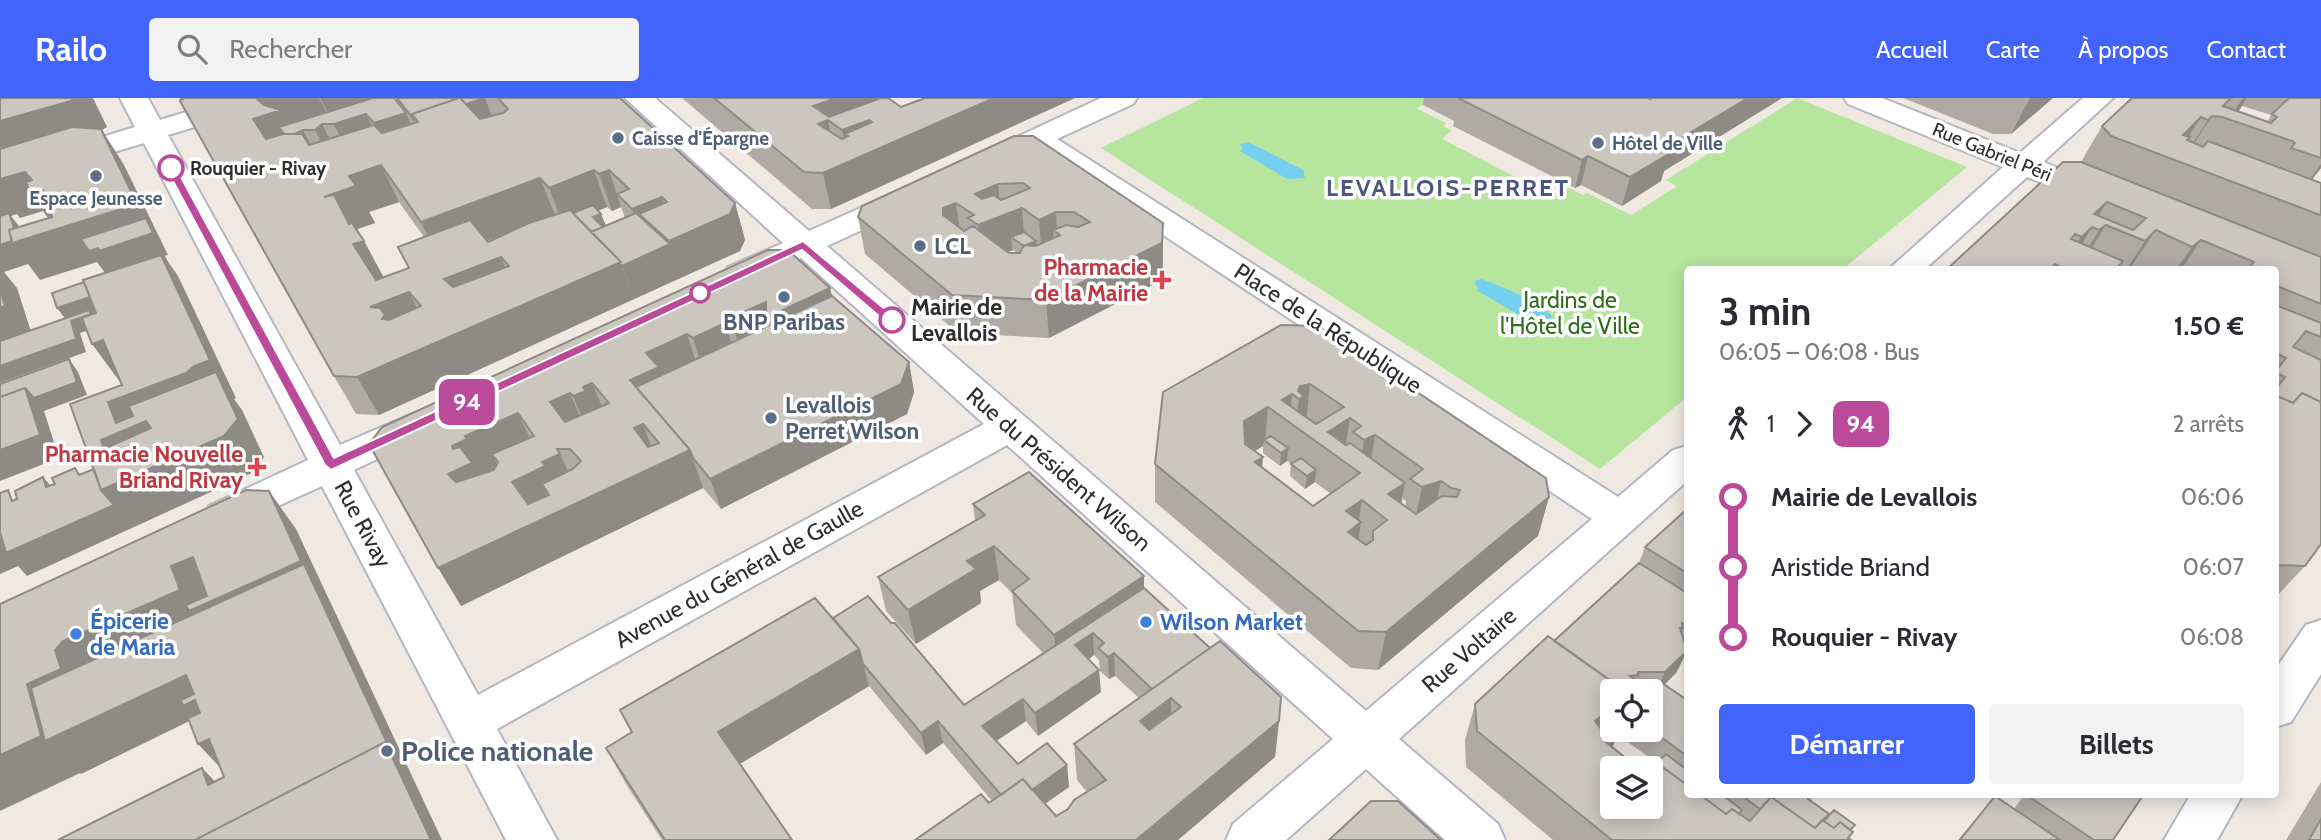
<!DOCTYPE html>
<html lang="fr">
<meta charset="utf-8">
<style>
body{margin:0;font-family:Cabin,sans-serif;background:#f2f2f3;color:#2b2b33;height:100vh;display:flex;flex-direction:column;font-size:26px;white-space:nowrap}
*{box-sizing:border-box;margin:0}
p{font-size:23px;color:#7c7c81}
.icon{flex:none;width:38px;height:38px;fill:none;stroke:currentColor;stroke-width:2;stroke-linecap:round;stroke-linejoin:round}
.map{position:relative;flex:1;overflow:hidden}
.drawer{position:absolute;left:1684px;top:168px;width:595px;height:532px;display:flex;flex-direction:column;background:#fff;border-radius:7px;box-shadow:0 4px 18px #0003}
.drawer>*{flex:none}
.badge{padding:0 14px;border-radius:10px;font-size:24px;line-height:46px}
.fabs{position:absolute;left:1600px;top:581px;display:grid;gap:14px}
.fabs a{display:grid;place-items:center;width:63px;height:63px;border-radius:7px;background:#fff;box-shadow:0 4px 18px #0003;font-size:35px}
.map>.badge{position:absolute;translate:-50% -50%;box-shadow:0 0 0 4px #fff}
.legs{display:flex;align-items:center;gap:10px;height:77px;padding:0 35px;font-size:23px}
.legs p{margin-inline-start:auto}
.summary{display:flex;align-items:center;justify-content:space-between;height:119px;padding:0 35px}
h1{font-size:38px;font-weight:700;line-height:52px}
.button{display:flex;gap:14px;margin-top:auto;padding:14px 35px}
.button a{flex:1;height:80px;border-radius:7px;background:#4264fb;color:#fff;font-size:28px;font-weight:700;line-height:80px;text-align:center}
.button a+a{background:#f2f2f3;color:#2b2b33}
ul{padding:0 35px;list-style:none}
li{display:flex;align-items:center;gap:24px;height:70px;font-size:26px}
li i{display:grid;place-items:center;width:10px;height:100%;margin:0 9px;background:currentColor}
li i::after{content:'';width:18px;height:18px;margin:-9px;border:5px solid;border-radius:50%;background:#fff}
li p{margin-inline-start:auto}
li:first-child i{background:linear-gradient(#0000 50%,currentColor 0)}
li:last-child i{background:linear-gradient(currentColor 50%,#0000 0)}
header{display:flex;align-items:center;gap:42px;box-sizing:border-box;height:98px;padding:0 35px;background:#4264fb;color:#fff}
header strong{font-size:33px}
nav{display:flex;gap:38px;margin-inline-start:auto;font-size:24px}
.search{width:490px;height:63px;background:#f2f2f3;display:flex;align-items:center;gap:18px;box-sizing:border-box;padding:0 24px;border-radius:7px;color:#7c7c81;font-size:26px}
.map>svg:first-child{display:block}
.green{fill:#b6e59e}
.water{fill:#75cff0}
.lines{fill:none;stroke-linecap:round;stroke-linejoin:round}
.minor-casing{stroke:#b4b7c1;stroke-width:4}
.minor{fill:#fff;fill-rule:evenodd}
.wall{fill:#afaba4;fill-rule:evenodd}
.shaded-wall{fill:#8e8b86;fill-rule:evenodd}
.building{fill:#cbc7bf;stroke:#8e8b86;stroke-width:2;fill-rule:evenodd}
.line-1{fill:#bb4a9b;stroke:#fff;stroke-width:2}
.service-dot{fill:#5c6f8a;stroke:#fff;stroke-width:2.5}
.stop-1-dot{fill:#fff;stroke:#bb4a9b;stroke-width:3.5}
.health-dot{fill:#e0444e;stroke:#fff;stroke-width:2.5}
.shop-dot{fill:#3f7fe0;stroke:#fff;stroke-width:2.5}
.labels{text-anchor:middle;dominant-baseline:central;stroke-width:7;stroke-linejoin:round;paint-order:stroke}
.far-service-label{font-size:19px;font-weight:bold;fill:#4e5e75;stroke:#fff;text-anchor:start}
.far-street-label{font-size:19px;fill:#2e2e2e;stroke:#fff}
.far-stop-label{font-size:19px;font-weight:bold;fill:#2e2e2e;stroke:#fff;text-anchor:start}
.service-label{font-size:23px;font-weight:bold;fill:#4e5e75;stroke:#fff;text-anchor:start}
.health-label{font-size:23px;font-weight:bold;fill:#be3a42;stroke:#fff;text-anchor:end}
.park-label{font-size:23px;fill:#2c6e1b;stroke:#fff}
.stop-label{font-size:23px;font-weight:bold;fill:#2e2e2e;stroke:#fff;text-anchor:start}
.street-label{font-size:23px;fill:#2e2e2e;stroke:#fff}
.shop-label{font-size:23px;font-weight:bold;fill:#366cbe;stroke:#fff;text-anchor:start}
.far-district-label{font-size:24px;font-weight:bold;letter-spacing:2px;fill:#4d5680;stroke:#fff}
.near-service-label{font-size:28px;font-weight:bold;fill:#4e5e75;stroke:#fff;text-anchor:start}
</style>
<header>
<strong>Railo</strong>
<div class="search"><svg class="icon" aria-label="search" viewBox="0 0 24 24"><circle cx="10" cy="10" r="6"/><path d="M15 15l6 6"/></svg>Rechercher</div>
<nav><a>Accueil</a><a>Carte</a><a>À propos</a><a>Contact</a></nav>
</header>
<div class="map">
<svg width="2321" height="742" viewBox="0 0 2321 742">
<rect width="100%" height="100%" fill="#efe9e1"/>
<path class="green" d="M1203 0H1430L1433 3 1416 10 1446 25 1443 28 1452 32 1442 41 1546 95 1558 96 1569 90 1583 97 1587 95 1631 117 1677 88 1666 82 1797 0 1967 69 1843 171 1687 172V299L1600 371 1101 50Z"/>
<path class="water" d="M1248 44 1303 72 1305 80 1287 81 1240 53 1243 51 1240 46Z
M1482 181C1504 190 1550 206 1558 228H1538L1476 192 1478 190 1474 183Z"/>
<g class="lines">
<g class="minor-casing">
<path id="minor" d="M120 0H148L160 22 232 0H275L271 6 168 37 340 347 419 313 432 317 438 326 432 335 354 372 478 597 984 326 801 160C779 171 753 189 728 183L724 176 728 169 783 145 625 0H655L809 133 894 95 905 92 916 95 920 101 916 107 827 148 1366 613 1592 421 1035 52 998 69 988 72 978 69 973 63 978 57 1101 0H1137L1133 6 1057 41 1618 399 1673 352 1687 348V383L1399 641 1498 726 1505 742H1445L1366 671 1286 742H1226L1233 726 1333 641 1007 347 497 631 557 742H506L322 388 223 433 209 428 203 418 209 408 308 362 144 45 0 88V70L135 29Z
M1844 0H1882L2020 55 2083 0H2113L2043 64 2107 90 2111 96 2107 102 2096 105 2027 79 1924 172H1888L2003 69 1848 6Z
M2321 522V576L2291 624 2275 629V572L2306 527Z
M2191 696H2243L2217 742H2164Z"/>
</g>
<use href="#minor" class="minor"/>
</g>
<path class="wall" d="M179 0H620L735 105 745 142 740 153 379 317 356 316 334 278ZM399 104 424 139 398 149 409 170 383 179 364 143 356 131 375 125 369 114ZM607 109 612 113 621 109 625 120 606 128 601 116 598 113ZM509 134 488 144 487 143Z
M682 0H888L901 9 925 0H1075L831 111H812Z
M1424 0H1648L1650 1 1652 0H1782L1664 73 1661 83 1622 108 1581 87 1575 90 1453 28 1454 23 1423 7Z
M1903 0H2053L2011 36H1993Z
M2132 0H2321V70L2312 82 2321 85V446L2305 468 2275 500V172H2136L2131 169 2129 172H1946L2082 65 2081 64 2102 28ZM2242 8 2271 17 2267 24 2238 14Z
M1014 38 1163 125V162L1162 182 1049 240 958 235 865 156 858 119ZM1013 152 1017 155H1009L1008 154Z
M830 190 832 198 909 264 914 294 907 316 721 411 703 390 461 508 382 329Z
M1281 227 1549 399 1538 438 1378 572 1351 570 1155 404V366ZM1263 348V355L1280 368 1287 363 1291 366 1290 378 1305 391 1315 384 1331 396 1313 408 1262 369 1255 353ZM1402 400 1406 403 1405 409 1401 406Z
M973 406 1144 490 1279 623 1275 659 1178 742H915L992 703 943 645 926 657 869 588 740 666 792 742H662L626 686 606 650 631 634 620 612 833 520 891 525 964 607 1043 555 1016 527 1012 495 999 482 980 493 981 505 916 546 886 513 878 479 975 423ZM1094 557 1099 562 1100 573 1109 581 1115 578 1139 600 1074 646 1077 682 1087 694 1068 711 1056 718 1045 706 1069 689 1067 667 1018 666 996 643 1026 623 1038 638 1101 594 1089 561Z
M1687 411V567L1685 558 1676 575 1665 586 1687 602V696H1815L1810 703 1829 716 1824 723 1855 727 1851 732 1848 740 1851 742H1553L1466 669 1465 642 1475 606 1554 543 1639 465 1645 449ZM1612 593 1650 632H1612ZM1618 637 1650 660 1612 709V649Z
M2321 684V742H2286Z
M2025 696H2144L2113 742H1958L1995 698 2014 711Z"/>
<path class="shaded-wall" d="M28 0H93L107 29 102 32 124 67 168 157 164 158 178 178 236 300 234 301 242 312 264 359 250 376 27 478 18 468 0 476V409L101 392 104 351 101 342 108 304 186 275 100 228 80 235 86 254 0 285V268L74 232 57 210 105 175 97 164 40 182 28 166 4 174 17 190 35 246 0 258V81L25 74 38 93 43 92 137 106 0 67V3ZM43 113 56 131 26 137 11 118 17 116 20 120Z
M260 0H319L331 23 303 32 314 53 287 41 279 29 290 51 272 56 253 21Z
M320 0H393L366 16 377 37 345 48Z
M485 0 496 28 417 22Z
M816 0H882L828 22 835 58 825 61 813 8Z
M994 0H1075L831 111 823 75 848 64 842 32 869 22 874 53ZM845 36 848 38 850 63Z
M1748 0H1782L1664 73 1661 83 1622 108 1630 79 1663 51Z
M2030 0H2053L2011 36Z
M2243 0H2247L2232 23 2229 21Z
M406 15 416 37 384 47 374 25Z
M2212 18 2189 53 2185 57 2208 22Z
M2201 19 2178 55 2183 37Z
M322 26 333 47 326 53 315 32Z
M1588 58 1581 87 1575 90 1582 62Z
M2321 66V70L2298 98Z
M381 67 399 104 369 114 375 125 343 136 324 99 349 78Z
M594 72 607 109 563 126 549 90Z
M609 72 621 109 612 113 599 76Z
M540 80 555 117 439 161 421 124Z
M998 86 1001 118 1022 110 1025 147 1011 139 1013 152 982 164 975 96Z
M662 99 673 135 639 116 649 145 641 137 632 111Z
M2107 104 2070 166 2063 170 2094 116Z
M735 105 745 142 740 153 634 201 622 168 670 146 669 143Z
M956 105 961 141 943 117V110Z
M1056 114 1057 135 1053 132 1055 152 1042 159 1039 122Z
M601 116 606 128 597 131 593 119Z
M2321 116 2297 149 2293 154Z
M1163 125V162L1162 182 1049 240 1046 202Z
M2106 127 2083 164 2077 169 2099 132Z
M2156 132 2131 169 2129 172H2126L2145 143Z
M2201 142 2181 172H2176L2192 149Z
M364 143 384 180 373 183 353 146Z
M1036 143 1037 155 1024 148Z
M501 159 517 197 462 218 444 181Z
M621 164 634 201 379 317 357 279Z
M830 190 839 228 746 272 735 234 746 213 766 204Z
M409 194 428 232 403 259 370 209Z
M725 225 737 263 705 278 693 240Z
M687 236 699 274 655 315 630 282 646 255Z
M103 242 131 280 120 284 92 246Z
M69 261 78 274 87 297 44 313 59 360 0 383V352L25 290Z
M909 264 914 294 907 316 721 411 710 381Z
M592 285 608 323 589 336 573 298 583 289Z
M1310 286 1306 324 1296 329 1299 301 1298 293 1300 288Z
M570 295 586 333 567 342 550 304Z
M1292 296 1290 324 1282 302Z
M1268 309 1265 344 1264 342 1263 348 1242 361 1244 323Z
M518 315 536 353 498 364 492 356 499 370 469 414 448 376 452 348 465 338Z
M1350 320 1344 358 1328 334Z
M643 326 657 364 634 330Z
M1375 337 1369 375H1359L1364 342Z
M1288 350 1287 363 1280 368 1281 355Z
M690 352 703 390 461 508 438 470Z
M560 356 578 394 549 397 542 386 554 411 531 422 512 384 542 364Z
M1263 359 1260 397 1255 364Z
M1316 372 1315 384 1305 391 1307 378Z
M43 379 63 402 46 389Z
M1441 383 1433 421 1414 427 1422 389Z
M1405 385 1398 423 1387 422 1388 396Z
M269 393 296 431 442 742H431L387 648 186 577 216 610 81 676 80 675 0 713V657L27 586 55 552 63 543 171 468Z
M1549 399 1538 438 1378 572 1386 534Z
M1362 402 1358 426 1361 424 1355 463 1342 472 1346 413Z
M994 448 999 482 980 493 981 505 916 546 908 512 967 463Z
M1144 478V512L1093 535 1094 557 1077 569 1058 570 1054 537Z
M859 551 869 588 733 670 718 634Z
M1687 553 1676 575 1655 596 1665 574Z
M1114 555 1115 578 1109 581 1108 559Z
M1099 572 1101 594 1038 638 1035 615Z
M1171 600V637L1140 660V623Z
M1023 601 1026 623 986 650 982 628Z
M1604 616 1588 653 1595 623Z
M938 623 943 645 926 657 921 635Z
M1279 623 1275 659 1178 742H1136Z
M1615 632H1620L1610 655 1602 662Z
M209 641 229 679 198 646Z
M1067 667 1069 689 1013 728 1010 707Z
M202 670 233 702 208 687Z"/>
<path class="building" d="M0 0H75L71 3 0 23Z
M184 0H260L258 2 264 7 281 12 253 21 266 41 283 36H302L309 47 374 27 382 35 418 24 412 16 459 0H460L480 21 503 15 508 11 498 0H620L735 105 730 116 669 143 639 116 667 104 662 99 632 111 617 96 629 91 609 72 599 76 594 72 549 90 540 80 421 124 381 67 349 78 356 88 324 99 334 97 349 126 352 125 364 143 353 146 376 182 409 170 398 149 432 136 470 122 488 144 529 125 570 112 621 164 357 279 334 278 180 3ZM501 159 509 168 453 189 444 181ZM409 194 421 208 389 222 382 221 385 217 380 210 370 209Z
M373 0H394L406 15 374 25 366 16 334 26H322L315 32H303L295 36H284L279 29Z
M397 0H459L412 16 415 23Z
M460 0H485L466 6Z
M714 0H829L831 2 813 8 829 19 881 0H888L901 9 925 0H994L823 75 804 74ZM828 22 842 32 869 22 872 24 845 36 848 38 842 41 818 26Z
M1458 0H1648L1650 1 1652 0H1748L1663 51 1670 55 1630 79 1588 58 1582 62Z
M2132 0H2231L2223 8 2271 25 2277 19 2272 16 2289 0H2321V60L2291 50 2295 45 2292 43 2222 19 2212 18 2208 22 2201 19 2183 37 2190 39 2187 42 2203 49 2208 43 2321 85V116L2320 117 2111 38 2102 28Z
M72 29 101 31 137 106 12 145 9 132 52 119 43 92 30 95 26 84 32 82 25 74 0 81V51Z
M1014 38H1033L1163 125 1162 145 1046 202 952 197 858 119 862 108ZM1023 85 1030 90 1001 102 994 97 982 101 975 96 998 86ZM956 105 974 117 968 120 978 127 1022 110 1039 122 1056 114H1074L1090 124 1078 129 1066 127 1053 132 1060 137 1036 148 1024 147 1020 155H1009L973 128 964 133 943 117V110Z
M2063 64H2081L2321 159V206L2275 187V172H2247L2254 164 2201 142 2192 149 2156 132 2145 143 2106 127 2099 132 2092 129 2082 139 2075 136 2071 141 2123 163 2115 172H2067L2055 166 2049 172H1946ZM2107 104 2146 120 2133 132 2094 116Z
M593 107 601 116 593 119 603 129 591 134 573 115Z
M9 115 14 130 9 132 12 143 0 147V118Z
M636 115 670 146 622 168 619 165 621 164 591 134Z
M146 120 153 135 99 153 98 150 89 153 81 141Z
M1024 134 1036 143 1024 148 1011 139Z
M768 152H788L830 190 735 234 725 225 693 240 687 236 646 255 659 269 630 282 690 352 438 470 369 346 382 329ZM766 204V212L752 218 746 213ZM592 285 609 305 565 324 550 304 570 295 573 298 586 293 583 289ZM518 315 534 338 492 356 498 364 494 372 456 384 448 376 472 365 460 349 453 351 452 348 467 341 465 338ZM643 326 659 345 648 349 634 330ZM557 351H570L581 363 573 371 542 386 549 397 528 406 512 384 545 368 542 364 560 356Z
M163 156 170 171 161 157Z
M161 157 210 262 194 268 186 275 108 304 116 325 133 318 129 308 216 274 238 321 224 338 101 392 70 306 122 287 103 242 92 246 82 220 96 215 83 182ZM146 323 151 330 104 351 101 342Z
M84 184 90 199 57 210 52 195Z
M0 191 5 208 0 210Z
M832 198 909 264 901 286 710 381 693 360 690 352 636 289Z
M2278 208 2321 225V239L2306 233 2293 249 2321 262V304L2302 295 2293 305 2275 297V292L2285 279 2275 274 2286 260 2275 255V211Z
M89 212 91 216 71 223 76 241 0 268V243Z
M1281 227 1318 228 1546 380 1549 399 1386 534 1358 533 1155 366 1163 294ZM1310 286 1344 309 1316 326 1282 302 1292 296 1299 301 1304 298 1298 293 1300 288ZM1268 309 1360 375 1313 408 1255 364 1263 359 1245 346 1244 323ZM1350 320 1361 328 1353 334 1364 342 1375 337 1423 371 1410 381 1422 389 1441 383 1451 390 1460 392 1457 399 1442 398 1416 416 1388 396 1405 385 1350 345 1346 347 1328 334ZM1362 402 1387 422 1373 433V442L1366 447 1348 434 1361 424 1346 413Z
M69 261 77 284 34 300 25 290 0 299V286Z
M25 290 40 337 0 352V299Z
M2302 295 2321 304V446L2305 468 2277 467 2275 466V297L2293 305Z
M1271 338 1288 350 1281 355 1264 342Z
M1301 360 1316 372 1307 378 1291 366Z
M75 370 79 377 94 371 101 392 114 407 6 455 0 434V395L8 392 12 403 17 401 15 393 43 379 46 389 55 386 52 380Z
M1029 374 1144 478 1054 537 1012 493 1029 481 994 448 967 463 976 471 908 512 878 479 985 417 973 406Z
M246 392 269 393 301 463 189 513 186 507 207 498 193 459 171 468 180 492 63 543 55 552 61 571 27 586 41 638 0 657V506Z
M1687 411V475L1645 449Z
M1639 465 1687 495V527L1682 525 1683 530H1680L1687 553 1665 574H1638V577L1630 578 1640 585H1662L1687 602V658L1650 631V593H1625L1554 543Z
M304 466 388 647 385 644 195 742H58L202 670 208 687 224 679 209 641 198 646 188 620 200 615 195 602 183 608 181 602 194 596 186 577 45 643 31 590Z
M1144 490 1210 550 1152 591 1114 555 1108 559 1098 550 1104 545 1093 535 1075 547 1099 572 1035 615 1023 601 982 628 1018 666 1047 645 1067 667 1032 692 1023 681 1001 697 938 623 921 635 863 566 859 551 833 520 868 498 891 525H895L964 607Z
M815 500 859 551 718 634 792 742H665L606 650 632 634 620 612Z
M1548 538 1625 593H1612V621L1604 616 1595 623 1601 631V640L1638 670H1612V709H1650V670H1640L1650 660 1687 687V696H1699L1726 716 1732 711 1750 723 1771 699 1815 730 1822 722 1834 730 1840 724 1853 734 1848 740 1851 742H1612L1477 633 1475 606Z
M1220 543 1281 599 1279 623 1136 742H915L981 696 989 705 1023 681 1056 718 1068 711 1074 702 1106 682 1074 646ZM1171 600 1181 609 1149 632 1140 623Z
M385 644 431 742H195Z
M1666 656 1687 672V687L1657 665Z
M1699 696H1721L1742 712 1739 716 1732 711 1726 716Z
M1740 696H1812L1808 701 1829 716 1815 730 1771 699 1760 711Z
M2029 696H2144L2113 742H2094L2028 698Z
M1995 698 2060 742H1960Z
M1371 703H1398L1441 742H1329Z
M1834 712 1855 727 1850 732 1840 724 1834 730 1824 723Z
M2321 721V742H2309Z"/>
<path class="line-1" d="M171 67 176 70 334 360 803 143 898 222 887 225 802 152 331 372 325 367 166 70Z"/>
<g class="service-dot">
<circle cx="618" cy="40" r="7"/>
<circle cx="1598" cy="45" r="7"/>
<circle cx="96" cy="78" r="7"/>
<circle cx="920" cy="148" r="7"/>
<circle cx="784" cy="199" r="7"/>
<circle cx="771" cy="320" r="7"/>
<circle cx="387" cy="653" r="7"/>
</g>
<g class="stop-1-dot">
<circle cx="171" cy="70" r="12"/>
<circle cx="700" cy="195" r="9"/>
<circle cx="892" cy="222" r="12"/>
</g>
<g class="health-dot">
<path d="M1158.5 171.5h7v7h7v7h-7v7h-7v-7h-7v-7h7z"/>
<path d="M253.5 358.5h7v7h7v7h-7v7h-7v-7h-7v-7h7z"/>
</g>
<g class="shop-dot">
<circle cx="1146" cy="524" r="7"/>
<circle cx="76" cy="536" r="7"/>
</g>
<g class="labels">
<g class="far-service-label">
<text x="632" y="40">Caisse d'Épargne</text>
<text x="1612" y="45">Hôtel de Ville</text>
<text x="96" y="100" text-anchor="middle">Espace Jeunesse</text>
</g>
<g class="far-street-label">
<text transform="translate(1992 54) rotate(22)">Rue Gabriel Péri</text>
</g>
<g class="far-stop-label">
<text x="190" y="70">Rouquier - Rivay</text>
</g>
<g class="service-label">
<text x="934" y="148">LCL</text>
<text x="784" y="224" text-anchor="middle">BNP Paribas</text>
<text x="785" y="307">Levallois<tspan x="785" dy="26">Perret Wilson</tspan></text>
</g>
<g class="health-label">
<text x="1148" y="169">Pharmacie<tspan x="1148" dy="26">de la Mairie</tspan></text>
<text x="243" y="356">Pharmacie Nouvelle<tspan x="243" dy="26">Briand Rivay</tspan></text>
</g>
<g class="park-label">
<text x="1570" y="202">Jardins de<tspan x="1570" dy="26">l'Hôtel de Ville</tspan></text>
</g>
<g class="stop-label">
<text x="911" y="209">Mairie de<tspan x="911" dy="26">Levallois</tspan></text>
</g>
<g class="street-label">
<text transform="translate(1328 230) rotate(33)">Place de la République</text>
<text transform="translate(1059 371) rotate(41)">Rue du Président Wilson</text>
<text transform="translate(363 426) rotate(62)">Rue Rivay</text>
<text transform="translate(739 476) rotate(-29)">Avenue du Général de Gaulle</text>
<text transform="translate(1469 552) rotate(-41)">Rue Voltaire</text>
</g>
<g class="shop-label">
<text x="90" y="523">Épicerie<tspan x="90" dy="26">de Maria</tspan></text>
<text x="1160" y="524">Wilson Market</text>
</g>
<g class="far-district-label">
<text x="1448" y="89">LEVALLOIS-PERRET</text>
</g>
<g class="near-service-label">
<text x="401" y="653">Police nationale</text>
</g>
</g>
</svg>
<div class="fabs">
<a><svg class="icon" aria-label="locate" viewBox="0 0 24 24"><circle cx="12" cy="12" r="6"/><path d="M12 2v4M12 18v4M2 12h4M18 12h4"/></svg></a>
<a><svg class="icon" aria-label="layers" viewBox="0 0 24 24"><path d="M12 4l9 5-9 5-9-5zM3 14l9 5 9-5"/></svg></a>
</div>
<b class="badge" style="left:467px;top:304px;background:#bb4a9b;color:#fff">94</b>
<section class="drawer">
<div class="summary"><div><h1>3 min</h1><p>06:05 – 06:08 · Bus</p></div><b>1.50 €</b></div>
<div class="legs"><svg class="icon" aria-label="walk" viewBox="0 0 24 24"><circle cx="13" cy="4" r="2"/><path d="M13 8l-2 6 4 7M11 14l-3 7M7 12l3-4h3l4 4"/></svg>1<svg class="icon" aria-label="forward" viewBox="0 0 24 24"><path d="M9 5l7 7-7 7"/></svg><b class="badge" style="background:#bb4a9b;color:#fff">94</b><p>2 arrêts</p></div>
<ul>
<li><i style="color:#bb4a9b"></i><b>Mairie de Levallois</b><p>06:06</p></li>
<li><i style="color:#bb4a9b"></i><span>Aristide Briand</span><p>06:07</p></li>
<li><i style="color:#bb4a9b"></i><b>Rouquier - Rivay</b><p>06:08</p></li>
</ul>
<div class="button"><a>Démarrer</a><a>Billets</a></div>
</section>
</div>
